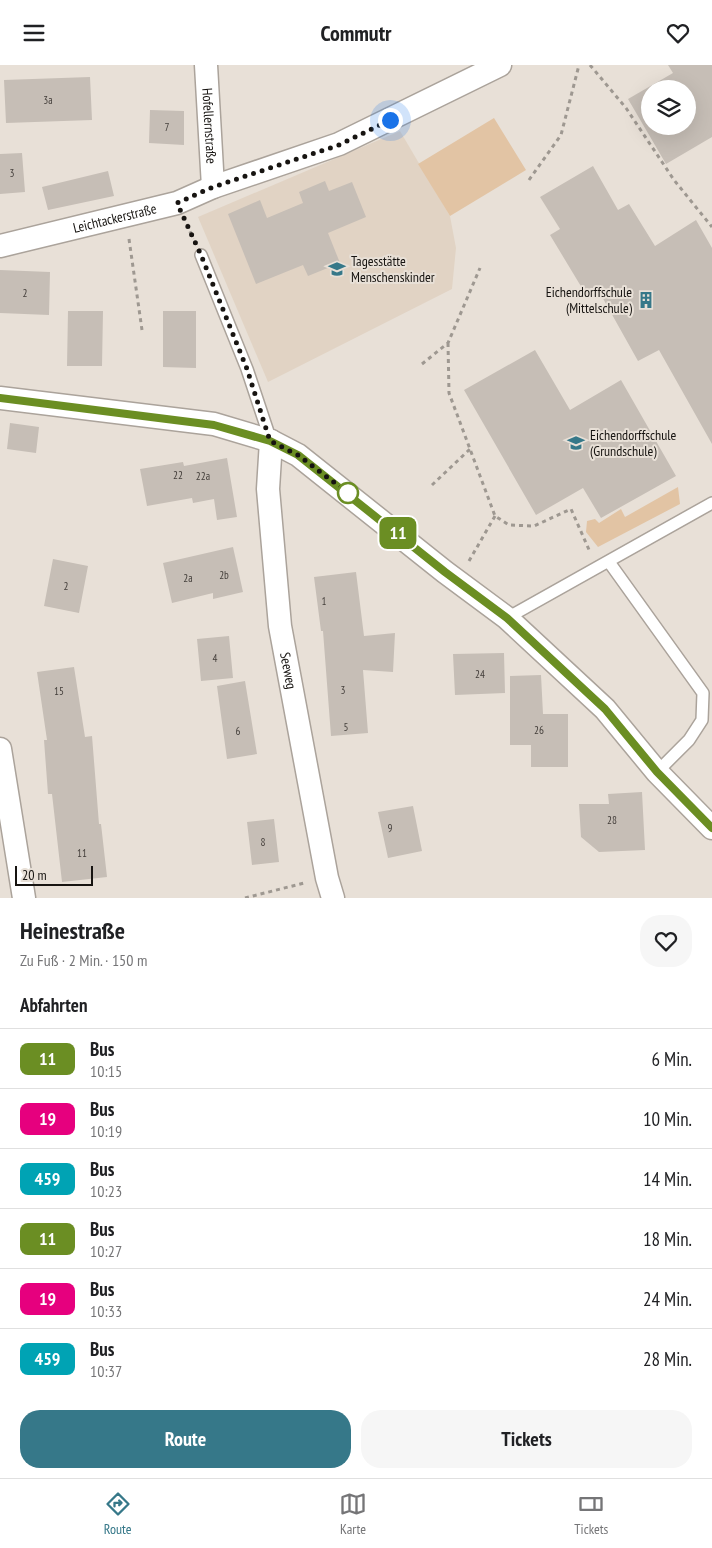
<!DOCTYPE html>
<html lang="de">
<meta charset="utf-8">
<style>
body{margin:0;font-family:"PT Sans Narrow",sans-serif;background:#f6f6f6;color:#202124;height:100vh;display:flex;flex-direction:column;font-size:19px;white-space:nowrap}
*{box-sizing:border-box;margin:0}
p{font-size:16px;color:#757577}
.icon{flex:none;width:28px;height:28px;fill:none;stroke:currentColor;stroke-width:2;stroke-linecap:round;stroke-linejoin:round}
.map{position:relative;height:833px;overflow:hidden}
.side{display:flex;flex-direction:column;background:#fff;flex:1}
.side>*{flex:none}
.badge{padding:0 10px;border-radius:8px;font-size:18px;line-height:32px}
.tools{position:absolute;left:641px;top:15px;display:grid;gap:10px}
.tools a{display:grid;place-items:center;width:55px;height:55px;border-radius:50%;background:#fff;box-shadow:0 5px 20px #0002;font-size:25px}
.scale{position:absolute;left:15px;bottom:12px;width:78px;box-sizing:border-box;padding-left:5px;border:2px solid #171411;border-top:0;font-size:14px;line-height:18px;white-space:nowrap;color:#171411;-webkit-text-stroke:4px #e8e0d7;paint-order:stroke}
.you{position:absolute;width:25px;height:25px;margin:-12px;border:4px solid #fff;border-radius:50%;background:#1a73e8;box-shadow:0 0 0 8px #1a73e833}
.map>.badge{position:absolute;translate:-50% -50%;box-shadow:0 0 0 2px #fff}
h2{padding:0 20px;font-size:19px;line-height:45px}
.round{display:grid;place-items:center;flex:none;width:52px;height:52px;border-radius:20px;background:#f6f6f6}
.summary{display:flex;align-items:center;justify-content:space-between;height:85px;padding:0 20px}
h1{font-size:24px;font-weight:700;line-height:38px}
.button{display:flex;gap:10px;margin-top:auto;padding:10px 20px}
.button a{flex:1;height:58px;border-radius:20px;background:#367889;color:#fff;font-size:20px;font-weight:700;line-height:58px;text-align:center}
.button a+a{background:#f6f6f6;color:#202124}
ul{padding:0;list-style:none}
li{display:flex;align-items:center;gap:15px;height:60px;padding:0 20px;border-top:1px solid #e0e0e0}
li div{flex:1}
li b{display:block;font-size:19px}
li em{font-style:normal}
li .badge{min-width:55px;font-weight:700;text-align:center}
header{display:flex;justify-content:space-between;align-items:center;height:65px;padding:0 20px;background:#fff;font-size:22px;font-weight:700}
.menu{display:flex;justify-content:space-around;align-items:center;height:70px;border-top:1px solid #e0e0e0;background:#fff;font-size:14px;color:#757577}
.menu a{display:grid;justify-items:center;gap:2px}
.menu .on{color:#367889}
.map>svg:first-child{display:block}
.built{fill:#e1d3c4}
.green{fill:#e2c4a4}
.building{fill:#c6beb6;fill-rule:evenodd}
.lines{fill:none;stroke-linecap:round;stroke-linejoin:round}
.service-casing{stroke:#aba39b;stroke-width:14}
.minor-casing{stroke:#aba39b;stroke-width:25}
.path{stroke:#9e9891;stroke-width:3;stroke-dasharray:4 4;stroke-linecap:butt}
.service{stroke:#fff;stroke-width:11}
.minor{stroke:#fff;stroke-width:22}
.line-casing{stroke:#fff;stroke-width:11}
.line{stroke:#6b8e23;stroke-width:8}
.walk{stroke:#171411;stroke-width:5;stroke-dasharray:0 9}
.stop-dot{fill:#fff;stroke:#6b8e23;stroke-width:2.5}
.labels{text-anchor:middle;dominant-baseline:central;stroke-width:4;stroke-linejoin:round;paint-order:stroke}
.number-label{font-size:11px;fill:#433e3a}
.street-label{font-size:14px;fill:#171411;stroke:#e8e0d7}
.poi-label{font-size:14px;fill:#171411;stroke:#e8e0d7;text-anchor:start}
</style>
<header><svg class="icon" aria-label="menu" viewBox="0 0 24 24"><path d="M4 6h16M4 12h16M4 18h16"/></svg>Commutr<svg class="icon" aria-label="heart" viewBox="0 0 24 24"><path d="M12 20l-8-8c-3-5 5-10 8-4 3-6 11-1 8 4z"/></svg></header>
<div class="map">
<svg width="712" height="833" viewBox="0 0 712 833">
<rect width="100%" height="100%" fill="#e8e0d7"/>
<path class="built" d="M400 66 450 151 456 183 452 224 268 317 198 152Z"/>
<path class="green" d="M494 53 526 105 450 151 418 99Z
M678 422 680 439 598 482 586 467 587 456 595 454 599 458 621 444 625 452Z"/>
<path class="building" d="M668 0H712V72L666 99 628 34 673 8ZM650 24H688V61H650Z
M90 12 92 55 6 58 4 15Z
M150 45 184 46V80L149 78Z
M22 88 25 127 0 129V89Z
M593 101 618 145 629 139 655 181 696 155 712 183V379L659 285 638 296 596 221 585 228 550 170 560 164 540 132Z
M108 106 114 131 48 145 42 122Z
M325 116 329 126 352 117 366 152 328 168 340 198 308 211 303 200 256 219 228 149 260 135 267 153 303 138 299 127Z
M0 205 50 207 49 250 0 248Z
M68 246H103L102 301H67Z
M163 246H196V303L163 302Z
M535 285 570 345 621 315 676 411 601 453 583 423 536 450 464 325Z
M10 358 39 362 36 388 7 384Z
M227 393 237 452 217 455 214 434 193 438 192 433 147 441 140 404 183 397 184 401Z
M233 482 243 527 213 534V528L172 538 163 498Z
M53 494 88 501 79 548 44 541Z
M356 507 364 571 395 568 393 607 363 605 368 668 331 671 323 566H321L314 512Z
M229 571 233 613 201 616 197 574Z
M504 588 505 628 455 630 453 589Z
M74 602 85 672 92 671 99 759H101L107 812 62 817 52 729H48L44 675H47L37 607Z
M541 610 543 649H568V702H531V680H510V611Z
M245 616 257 689 227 694 217 621Z
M642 727 645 785 599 787 581 772 579 739H609L608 729Z
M413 741 422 786 388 793 378 747Z
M274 754 279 797 252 800 247 757Z"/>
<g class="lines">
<g class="service-casing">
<path id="service" d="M201 190 247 304 271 376
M609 497 703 628 702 655 689 675 657 707
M507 553 712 438"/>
</g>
<g class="minor-casing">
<g id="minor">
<path id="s1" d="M206 0 213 122"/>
<path id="s2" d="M0 181 177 138 213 122 339 79 500 0"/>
<path d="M0 333 214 359 271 376 298 390 445 507 507 553 605 644 657 707 712 763"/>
<path id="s3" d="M271 376 268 424 280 561 327 813 333 833"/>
<path d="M0 684 24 833"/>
</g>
</g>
<path class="path" d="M590 0 626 43 674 115 712 162
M529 115 561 70 579 0
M187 159 193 174
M129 174 142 265
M448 278 449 328 495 451 509 460 534 461 571 444 590 487
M422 299 448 278 480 203
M432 420 470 384
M469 496 495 451
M245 833 304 818"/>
<use href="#service" class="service"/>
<use href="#minor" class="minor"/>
</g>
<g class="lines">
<g class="line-casing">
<path id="line" d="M0 333 214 360 270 376 298 390 445 507 507 553 605 644 657 707 712 763"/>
</g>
<use href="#line" class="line"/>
<path class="walk" d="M348 428 298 390 270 376 247 304 201 190 177 138 213 122 339 80 390 55"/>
</g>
<defs>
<g id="school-bare" transform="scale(1.35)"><path d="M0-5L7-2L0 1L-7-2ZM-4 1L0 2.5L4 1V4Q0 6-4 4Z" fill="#367889" stroke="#e8e0d7" stroke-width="2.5" paint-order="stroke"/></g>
<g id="building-bare" transform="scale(1.35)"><path d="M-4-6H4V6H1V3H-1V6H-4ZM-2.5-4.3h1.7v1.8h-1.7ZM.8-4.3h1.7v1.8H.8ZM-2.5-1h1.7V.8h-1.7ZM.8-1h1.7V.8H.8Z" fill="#367889" stroke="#e8e0d7" stroke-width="2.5" paint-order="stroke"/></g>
</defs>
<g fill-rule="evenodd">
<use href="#school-bare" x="337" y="204"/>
<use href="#building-bare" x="646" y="235"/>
<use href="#school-bare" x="576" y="378"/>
</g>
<circle class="stop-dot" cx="348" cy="428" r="10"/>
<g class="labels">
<g class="number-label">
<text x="48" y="35">3a</text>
<text x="167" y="62">7</text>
<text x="12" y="108">3</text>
<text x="25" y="228">2</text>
<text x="178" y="410">22</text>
<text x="203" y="411">22a</text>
<text x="224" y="510">2b</text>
<text x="188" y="513">2a</text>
<text x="66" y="521">2</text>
<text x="324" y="536">1</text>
<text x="215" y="593">4</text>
<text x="480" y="609">24</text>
<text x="343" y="625">3</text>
<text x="59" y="626">15</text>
<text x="346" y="662">5</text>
<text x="539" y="665">26</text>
<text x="238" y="666">6</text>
<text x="612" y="755">28</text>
<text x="390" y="763">9</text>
<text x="263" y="777">8</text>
<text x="82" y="788">11</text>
</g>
<g class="street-label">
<text stroke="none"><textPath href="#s1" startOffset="61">Hofellernstraße</textPath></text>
<text stroke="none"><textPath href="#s2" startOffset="118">Leichtackerstraße</textPath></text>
<text stroke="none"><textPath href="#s3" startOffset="231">Seeweg</textPath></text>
</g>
<g class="poi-label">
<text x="351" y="196">Tagesstätte<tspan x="351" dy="16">Menschenskinder</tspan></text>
<text x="632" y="227" text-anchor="end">Eichendorffschule<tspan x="632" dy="16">(Mittelschule)</tspan></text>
<text x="590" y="370">Eichendorffschule<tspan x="590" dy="16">(Grundschule)</tspan></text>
</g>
</g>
</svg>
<div class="tools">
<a><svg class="icon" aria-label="layers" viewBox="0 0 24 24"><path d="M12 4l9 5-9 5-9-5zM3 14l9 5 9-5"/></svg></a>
</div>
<div class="scale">20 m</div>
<div class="you" style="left:390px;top:55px"></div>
<b class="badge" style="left:398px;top:468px;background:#6b8e23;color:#fff">11</b>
</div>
<section class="side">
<div class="summary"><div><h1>Heinestraße</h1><p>Zu Fuß · 2 Min. · 150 m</p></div><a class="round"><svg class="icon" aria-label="heart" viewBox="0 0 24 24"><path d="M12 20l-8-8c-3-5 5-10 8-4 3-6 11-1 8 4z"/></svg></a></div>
<h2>Abfahrten</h2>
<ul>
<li><span class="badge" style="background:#6b8e23;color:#fff">11</span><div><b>Bus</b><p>10:15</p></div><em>6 Min.</em></li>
<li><span class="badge" style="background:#e6007e;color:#fff">19</span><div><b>Bus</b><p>10:19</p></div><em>10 Min.</em></li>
<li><span class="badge" style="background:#00a3b4;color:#fff">459</span><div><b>Bus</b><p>10:23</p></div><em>14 Min.</em></li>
<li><span class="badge" style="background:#6b8e23;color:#fff">11</span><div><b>Bus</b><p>10:27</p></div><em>18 Min.</em></li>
<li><span class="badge" style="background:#e6007e;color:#fff">19</span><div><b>Bus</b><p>10:33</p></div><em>24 Min.</em></li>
<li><span class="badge" style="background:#00a3b4;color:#fff">459</span><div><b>Bus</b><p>10:37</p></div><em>28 Min.</em></li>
</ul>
<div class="button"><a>Route</a><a>Tickets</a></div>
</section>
<nav class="menu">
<a class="on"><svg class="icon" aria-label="directions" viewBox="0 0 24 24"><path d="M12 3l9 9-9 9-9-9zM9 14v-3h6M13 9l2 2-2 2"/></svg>Route</a>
<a><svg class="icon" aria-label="map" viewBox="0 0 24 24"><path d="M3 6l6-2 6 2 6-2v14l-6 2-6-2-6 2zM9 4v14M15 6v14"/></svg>Karte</a>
<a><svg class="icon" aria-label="tickets" viewBox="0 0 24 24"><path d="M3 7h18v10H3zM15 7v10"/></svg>Tickets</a>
</nav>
